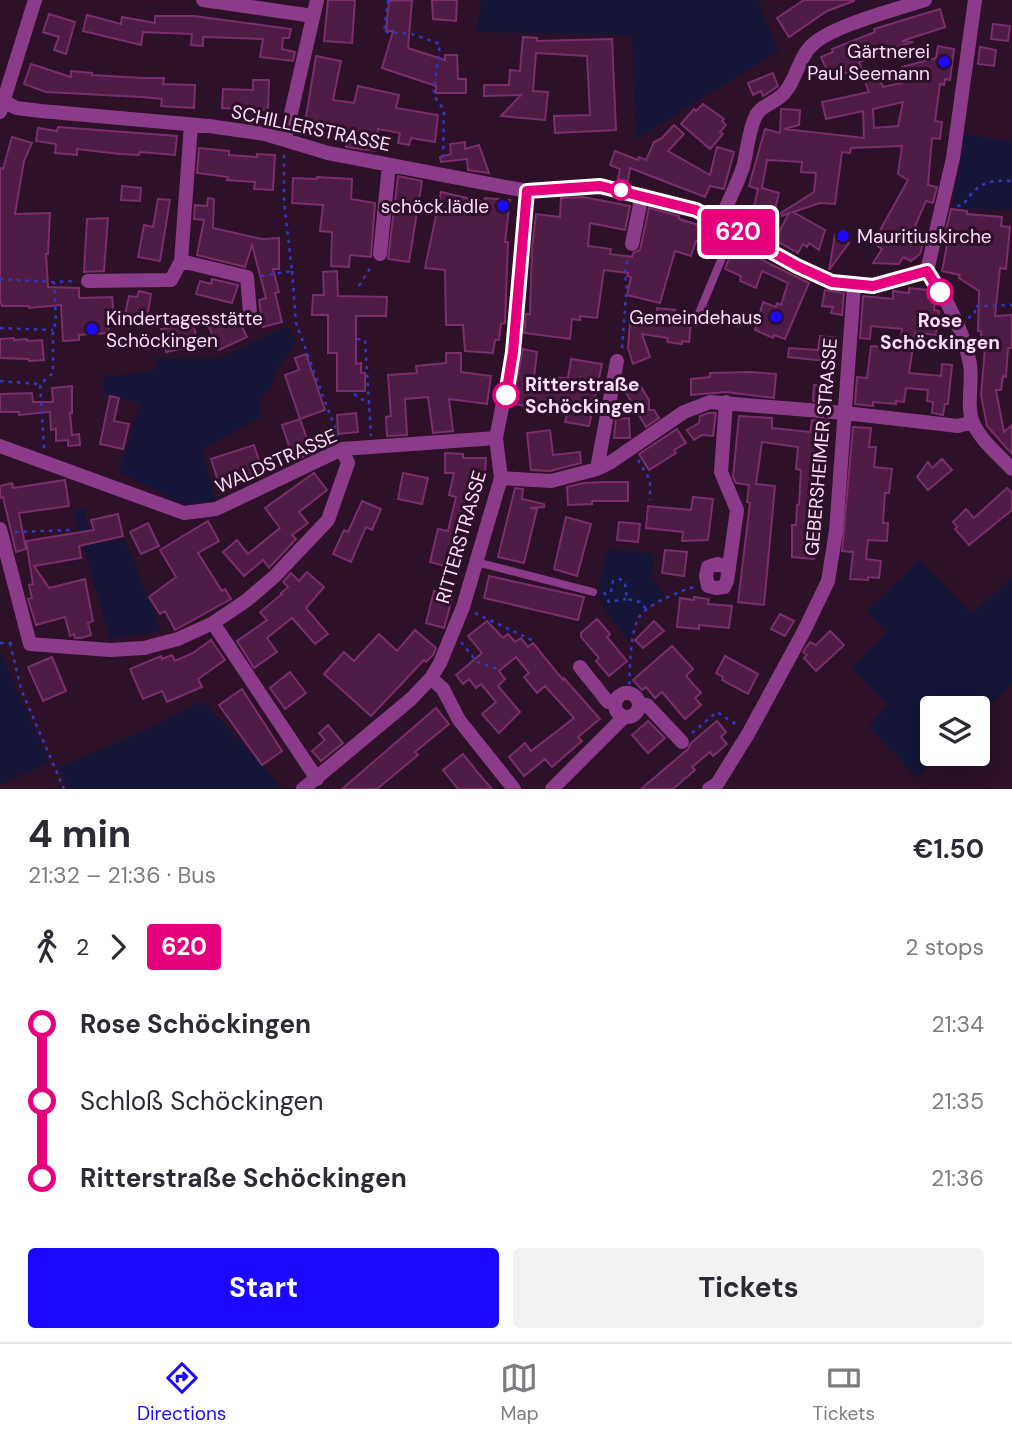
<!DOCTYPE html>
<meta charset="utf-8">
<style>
body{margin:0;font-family:"DM Sans",sans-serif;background:#f2f2f3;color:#2b2b33;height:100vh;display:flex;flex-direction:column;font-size:26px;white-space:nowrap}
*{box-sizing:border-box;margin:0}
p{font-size:23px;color:#7c7c81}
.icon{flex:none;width:38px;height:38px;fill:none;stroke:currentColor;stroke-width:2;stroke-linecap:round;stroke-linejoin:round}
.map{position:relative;height:789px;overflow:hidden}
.side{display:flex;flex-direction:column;background:#fff;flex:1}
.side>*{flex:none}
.badge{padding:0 14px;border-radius:5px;font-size:24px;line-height:46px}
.tools{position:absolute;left:920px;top:696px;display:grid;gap:14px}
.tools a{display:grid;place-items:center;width:70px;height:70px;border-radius:7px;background:#fff;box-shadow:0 4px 18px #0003;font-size:35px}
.map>.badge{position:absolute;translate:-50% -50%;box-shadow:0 0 0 4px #fff}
.legs{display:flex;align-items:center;gap:10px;height:77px;padding:0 28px;font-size:23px}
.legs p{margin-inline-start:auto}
.headline{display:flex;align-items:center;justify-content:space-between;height:119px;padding:0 28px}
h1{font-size:38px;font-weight:700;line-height:52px}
.primary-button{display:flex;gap:14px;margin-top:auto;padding:14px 28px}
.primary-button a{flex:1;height:80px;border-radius:7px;background:#1c08ff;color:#fff;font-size:28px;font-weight:700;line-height:80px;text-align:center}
.primary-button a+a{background:#f2f2f3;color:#2b2b33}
ul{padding:0 28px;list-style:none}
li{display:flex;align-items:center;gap:24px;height:77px;font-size:26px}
li i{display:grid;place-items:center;width:10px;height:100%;margin:0 9px;background:currentColor}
li i::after{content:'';width:18px;height:18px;margin:-9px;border:5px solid;border-radius:50%;background:#fff}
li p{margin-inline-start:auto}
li:first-child i{background:linear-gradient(#0000 50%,currentColor 0)}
li:last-child i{background:linear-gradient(currentColor 50%,#0000 0)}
.tab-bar{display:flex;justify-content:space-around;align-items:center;height:98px;border-top:2px solid #e1e1e2;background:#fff;font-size:19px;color:#7c7c81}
.tab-bar a{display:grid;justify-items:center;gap:4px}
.tab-bar .selected{color:#1c08ff}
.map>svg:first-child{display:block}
.green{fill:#141537}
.building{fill:#4e1c45;stroke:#7a2e6c;stroke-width:2;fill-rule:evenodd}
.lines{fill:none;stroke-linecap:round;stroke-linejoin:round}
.path{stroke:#2e39c1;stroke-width:2.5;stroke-dasharray:3.5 5;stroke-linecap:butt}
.lane{stroke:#8c3b8b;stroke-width:8}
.street{stroke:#8c3b8b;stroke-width:14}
.line-1-casing{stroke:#fff;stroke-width:16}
.line-1{stroke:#e6007e;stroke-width:10}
.poi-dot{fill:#1c08ff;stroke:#2c1128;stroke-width:2.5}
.stop-1-dot{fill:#fff;stroke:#e6007e;stroke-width:3.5}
.labels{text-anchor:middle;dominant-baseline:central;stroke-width:6;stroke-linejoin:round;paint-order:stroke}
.poi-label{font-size:19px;fill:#ffdcfc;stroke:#2c1128;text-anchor:end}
.street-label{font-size:19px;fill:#ffdcfc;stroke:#2c1128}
.stop-label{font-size:19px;font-weight:bold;fill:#ffdcfc;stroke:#2c1128}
</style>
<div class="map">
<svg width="1012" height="789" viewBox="0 0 1012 789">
<rect width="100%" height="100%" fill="#2c1128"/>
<path class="green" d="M481 0H757L779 51 636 139 632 35 477 32Z
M964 134 1010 142 1012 136V210L952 208Z
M287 326 296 343 274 374 272 386 260 398 261 417 202 449 216 500 185 505 119 472 140 403 104 394 103 377 155 370 156 358H220Z
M84 509 93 545 125 539 161 631 110 639 74 511Z
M608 549 654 554 652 577 665 595 637 614 629 641C596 598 593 603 608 549Z
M920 560 972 614 1012 577V684L978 717V709H933V754H941L917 778 869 726 888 705 852 668 886 633 867 610Z
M0 651 49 763 0 784Z
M203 701 283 789H68L59 767 140 733Z"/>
<path class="building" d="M328 0H355L352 43 324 41Z
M412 0 408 48 445 60V55H457L458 79H466V93H436V86L382 68 393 31H386L389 1Z
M432 0H457L456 21 433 19Z
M804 0H854V1L827 11 789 37 777 18Z
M940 9 945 27 902 41 913 42 870 55 871 58 859 62 861 67 836 77 834 71 828 73 821 57 833 52 832 49 875 32 874 29Z
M49 14 75 22 66 54 54 50 59 37 43 32Z
M87 15 121 24 122 17 155 23V16H194L291 29 289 38H283L282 49 295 52 293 61 260 57 263 39 203 37V46L191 45 192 34 143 32 141 45 83 31Z
M993 24 1010 26 1008 41 991 39Z
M523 37 537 38V41L612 39 616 130 555 133 554 116 590 115 587 56 536 53 533 91 548 92 545 120 501 116 521 95 484 96V85H509L510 70 520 71Z
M938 46 954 49 950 80 945 79 944 85 940 84 935 121 942 122 940 139 932 138 928 185 937 187 933 203 926 201 913 231 925 236 920 254 911 261 903 257 899 264 873 263 882 249 873 243 908 180 898 174 902 146 851 148 850 153 842 152 835 204 820 203 793 212 825 230 819 250 809 243 807 247 803 244 798 253 775 240 789 213 782 216 781 213 814 192 816 173 801 172 802 162 767 160 762 188 779 193 768 236 742 223 747 213 752 215 758 189 749 186 765 129 780 133 781 109 800 110 799 125 784 129 864 138 863 111 826 119 822 102 869 92 863 77 877 73 883 87 906 82 902 67 936 58ZM903 102 898 126 874 128 873 109Z
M980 47 996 50 994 66 978 64Z
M316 56 341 61 333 100 354 103 358 86 399 95 396 108 438 115 435 142 411 138 409 145 398 143 400 133 378 129 376 151 360 149 346 147 347 130 305 123Z
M31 64 71 77V71L92 73V75L143 78H164L163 84 195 85 194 108 161 106 162 99 142 97 46 92 24 84Z
M773 73 778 86 763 96 761 91 753 95 748 83Z
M253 80H269L268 110 222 108 223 89 253 90Z
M703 104 724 119 722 121 726 125 720 132 723 134 710 149 681 124 694 109 696 111Z
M674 125 684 134 668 151 710 175 717 147 734 152 724 189 710 186 705 197 630 168 628 181 618 179 620 169 610 165 615 151 638 160 639 157 646 160 654 142 662 138Z
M58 127 177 136 175 155 140 152 139 155 120 154 77 149V155L55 153 56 144 36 141 38 128 57 131Z
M12 137 32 143 24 161 15 214 50 213 48 254H46L48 287 79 288V298L112 297 114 317 108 316 109 333 79 335V340L63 341 61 305 29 308V306H2L0 301V168L3 169Z
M465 142V149L479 145 489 173 468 170 467 159 441 162 440 157 451 154 450 144Z
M199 148 229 151V155L257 157V154L275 155 273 190 254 189 255 182 227 180 228 177 197 173Z
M398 176 422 181 409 262 388 259Z
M317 177 352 179 351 199 375 203 371 257 350 255 349 267 331 266 332 232 320 231 323 205 292 203 293 178 317 179Z
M122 186 141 188 140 201 121 200Z
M441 192 484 202 485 198 510 200 505 242H508L505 323 501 324 499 340H495L493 353 465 351 463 325H446L445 270 425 268Z
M583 197 630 206 625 230 590 223 588 246 611 249 610 254 632 257 633 253 640 250 649 208 679 216V219L705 227 724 236 718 250 696 241 691 256 675 251 660 303 627 295 631 277 627 276 628 273 604 270 597 318 580 316V320L572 319 570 339 524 333 526 314H530L532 247 536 214 560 217 561 198Z
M208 198 214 199 213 228 262 239 279 238V269H273L279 292 275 293 282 322 263 327 259 300 266 298 252 245 245 267 197 255 204 220 194 219 195 205 207 206Z
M158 199 170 200 160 261 138 257 144 225 153 227Z
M951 209 967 211V214L1002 217 1001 226 1010 227 1006 269 1000 268 995 316 1012 315V348H1008L1006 377 1003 376 1001 390H996L1004 432 1012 425V454L987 426 981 395 985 348H981V331H978L979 291 959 278 960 275 942 271 949 235 945 234Z
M108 218 104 271 84 272 87 219Z
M835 235 849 243 829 270Z
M735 243 766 262 809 283 785 339 774 335 773 338 755 330 763 302 776 307 777 303 781 305 788 283 762 271 756 288 740 281 741 276 725 269Z
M337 271 338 296 387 297 386 316H356V364L361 363V373H365V391H337V353H328V315H312L313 295H324L323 272Z
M212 279 238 285 232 303 196 294 200 281 211 284Z
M909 288 928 290V298H933L935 301 934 310 939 311 936 335 915 333 909 373 941 376 942 364 952 365 948 404H945L943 415 932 413 933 402 927 401 928 390 906 388 904 402 896 401V404L873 402V406L855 404 857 377 867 378 871 346 900 348 902 329 871 326 870 339 860 338 863 296 893 299V291L909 293Z
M825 290 844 293 842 315 831 313 833 307 822 306Z
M139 291 151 294 146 324 124 319 129 296 137 297Z
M657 308 675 310 673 322 691 324 689 342 682 341V344L667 342 668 338 642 334 650 357 633 364 628 348 630 322 655 323Z
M236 314 247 337 219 350 209 327Z
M193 323 198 345 166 352 161 329Z
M820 336 838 338 835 362 788 357 789 348 818 350Z
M14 338V340L27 339V341L42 340 44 360 29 361V359L0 358V339Z
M523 349 537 352 534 377 568 378 571 359 602 364 589 426 565 422 569 404 527 401V406L512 404Z
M446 353H461V372L491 376 487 404 449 399 453 431 433 433 428 397 405 399 407 435 387 436 386 417 391 416 388 375 417 373 416 366 446 363Z
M306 354 325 410 300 419 285 375 299 370 295 358Z
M751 372 776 374 774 398 726 392 691 395V379L710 377V373Z
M638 382 649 400V410H654L659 418 646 427 625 391Z
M814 385 832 386 830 402 813 401Z
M72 386V413H70L72 435 79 434 80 445 68 446V440L56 441V429L51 430 50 412 19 415V412H0V394L32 393 33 402H53L52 388Z
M110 396 119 398 114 421 129 424 123 449 100 444Z
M356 413 358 432 338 434 337 415Z
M709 413H716L713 436 702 435 694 440 687 430 699 423 700 416Z
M739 416 772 418V428L810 432 812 420 826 421 825 442 819 441 815 488 821 489 814 559 792 557V525H796L797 505H799L801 470 796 469 798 447 762 442 756 484 775 486 764 605 738 602 750 503 747 502 749 485 736 483 733 477Z
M629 418 630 438H614L616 419Z
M300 419 312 453 294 461 282 425Z
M853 427 871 428 869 447H876L874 467 892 469 889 493H885L883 523H888L887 541 868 540 866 559 881 561 879 578 868 577V580L850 579 853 552 842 551Z
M677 429 686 443 674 450 676 453 649 470 639 454Z
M550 430 553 455 580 452 581 463 550 471 531 470 527 433Z
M254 445 263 473 220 487 211 459Z
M445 453 463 454V458H486L485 474H478L456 569 430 562 438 529 448 531 456 497 449 495 454 473H445Z
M942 459 952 470 928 490 917 477 928 462 932 468Z
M314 473 327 490 299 512 308 523 292 535 296 539 269 568 263 560 244 576 223 552 237 540 248 554 280 528 265 508Z
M403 473 428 478 422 504 398 499Z
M65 480 69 506 19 513 26 549 16 552 3 497 0 498V486L12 483 13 488Z
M604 482H628V501H592V504L568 505 567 487 583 483Z
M515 488 523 489 522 499 544 504V507L530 508 537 509 524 563 498 557Z
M1007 488 1012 493V510L969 545 955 529 957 527 953 522 966 509 974 518Z
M693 497 713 499 708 540 682 541 683 532 646 528 648 506 691 510Z
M362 501 381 509 372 530 366 527 351 562 333 554 344 530 348 532Z
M118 514 123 536 79 546 81 558 34 566 49 588 85 579 93 621 88 623 91 635 81 638H75L74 634 70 636 65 617 36 625 28 599 32 598 29 585 33 584 26 541 94 530 91 520Z
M566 517 591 524 577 576 554 569Z
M208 521 219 541 198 553 222 591 225 589 231 599 175 630 165 611 160 614 149 597 176 577 160 550Z
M619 522 640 524 638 542 617 540Z
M148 523 159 546 141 554 130 532Z
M665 550 687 552 684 576 662 573Z
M307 572 324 587 306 608 328 634 315 644 292 618 267 638 277 652 254 668 237 641 267 620 260 612 282 594 281 593 288 587 283 582 291 573 299 581Z
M489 576 584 597 578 620 484 598Z
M434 591 453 595 444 628 426 623Z
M694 597 709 599 708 604 732 606 729 628 699 625V629L677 627 680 598 694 600Z
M780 614 794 621 785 636 771 629Z
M597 619 610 634 607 637 627 661 609 676 596 661 599 658 581 637V633Z
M487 621 503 638 508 634 515 642 521 638 528 647 533 643 563 680 564 678 600 719 578 737 582 741 552 767 545 759 524 776 509 757 525 743 531 751 574 718 545 686 537 693 524 677 529 673 516 657 499 671 505 679 498 686 520 712 499 733 482 714 496 702 481 684 476 688 469 679 463 684 456 675 482 653 468 636Z
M654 621 664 631 643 648 635 640Z
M415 630 436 648 433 655 426 662 424 660 371 716 324 674 344 652 354 661 379 634 397 651Z
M830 631 844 645 816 671 804 658 807 655 803 652 810 642 816 645Z
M211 640 225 660 198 679 202 687 167 702 162 691 143 699 130 669 161 656 162 659 172 655 175 661 193 653Z
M672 646 693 669 686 676 701 693 695 698 701 705 685 719 662 692 655 698 646 687 642 690 633 680Z
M725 656 758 674 748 694 722 680 723 677 716 673Z
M52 657 66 691 43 701 28 667Z
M290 672 306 693 285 709 270 688Z
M242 689 282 751 262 765 219 705Z
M436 708 449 724 415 752 418 755 377 789H342Z
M648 721 665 738 648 753 632 735Z
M717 721 726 732 721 737 727 744 713 756 710 752 692 767 695 770 673 789H641L688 749 691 743Z
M328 725 343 743 321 761 312 751 325 740 319 733Z
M463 754 479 774 492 789H458L443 770Z"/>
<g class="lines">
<path class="path" d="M388 0 384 32 412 34 440 44 434 89V96L444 110 443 161
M957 206 963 205C978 183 986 180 1012 181
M292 271 296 323 338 436
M261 276 292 271 284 202V152
M0 279 53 282
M359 286 372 265
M968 318 975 314V306L1012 305
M0 328 53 330
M357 339 365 340 371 436
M622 348 627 282 624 276 629 255
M0 381 39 384
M354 394 369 404
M44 448 40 384 53 373V330L56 322 54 282 76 281
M638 460 650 480V500
M15 532 72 530
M604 592 609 602 626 599
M611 592 613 581 620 579 625 583 627 599 640 602 647 610
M475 613 536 642
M461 642 477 662 501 670
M0 643H16
M10 643 21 689 64 789
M629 693C630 673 629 632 640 616 648 604 680 591 694 587
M692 733 717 712 737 725"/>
<path class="lane" d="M699 313 734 229
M476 562 593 592"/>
<path class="street" d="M203 0 313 16
M4 101 16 108 41 111 209 126 265 134 328 153 527 191 600 186 696 210 797 266 832 282 873 286 927 271
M0 112 35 0
M191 125 181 261 247 277 250 313
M285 139 317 0
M720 221C727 204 737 185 743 167 747 152 748 135 754 120 759 104 776 104 785 92 797 78 798 59 811 46 832 25 896 10 925 0
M632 244 642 195
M380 254 389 165
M927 271 953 158 975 0
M927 271C946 297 964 332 970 364 973 383 966 405 973 423 981 441 999 455 1012 469
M88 281 171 280 181 261
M726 402 721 472 737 510 727 581 724 587 716 588 708 586 706 576 708 567 718 564 729 569
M0 446 184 513 216 509 342 449 496 438
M597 469 617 361
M501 478 551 481 597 469 611 462 684 412 710 402 845 413 958 426 973 422
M0 529 30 644 110 650 144 648 178 639 213 623 247 600 275 576 328 520 348 463 342 449
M213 623 317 779
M580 667 608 702H614
M431 678 443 689 459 720 514 789
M615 705a12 12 0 1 1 24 0a12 12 0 1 1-24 0Z
M639 704 647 705 682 742
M303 789 411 699 431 678 440 663 463 607 501 478 496 438 513 352 527 191
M552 789 624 717
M709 789 717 784 748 734 804 631 828 581 836 531 854 286"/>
</g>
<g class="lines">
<g class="line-1-casing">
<path id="line-1" d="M506 395 513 352 527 191 600 186 696 210 797 266 832 282 873 286 927 271 940 292"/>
</g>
<use href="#line-1" class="line-1"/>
</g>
<g class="poi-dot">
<circle cx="944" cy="62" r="7"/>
<circle cx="503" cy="206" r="7"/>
<circle cx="843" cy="236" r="7"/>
<circle cx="776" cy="317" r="7"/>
<circle cx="92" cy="329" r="7"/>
</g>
<g class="stop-1-dot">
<circle cx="621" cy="190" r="9"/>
<circle cx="940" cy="292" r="12"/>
<circle cx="506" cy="395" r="12"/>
</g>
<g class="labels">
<g class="poi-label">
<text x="930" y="51">Gärtnerei<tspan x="930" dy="22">Paul Seemann</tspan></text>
<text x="489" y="206">schöck.lädle</text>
<text x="857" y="236" text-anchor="start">Mauritiuskirche</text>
<text x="762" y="317">Gemeindehaus</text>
<text x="106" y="318" text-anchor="start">Kindertagesstätte<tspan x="106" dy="22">Schöckingen</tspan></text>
</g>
<g class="street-label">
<text transform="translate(311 128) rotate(12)">SCHILLERSTRASSE</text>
<text transform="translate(821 447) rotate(-85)">GEBERSHEIMER STRASSE</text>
<text transform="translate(276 461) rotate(-24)">WALDSTRASSE</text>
<text transform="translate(461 537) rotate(-74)">RITTERSTRASSE</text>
</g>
<g class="stop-label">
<text x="940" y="320">Rose<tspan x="940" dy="22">Schöckingen</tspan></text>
<text x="525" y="384" text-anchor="start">Ritterstraße<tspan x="525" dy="22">Schöckingen</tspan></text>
</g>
</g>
</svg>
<div class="tools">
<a><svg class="icon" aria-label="layers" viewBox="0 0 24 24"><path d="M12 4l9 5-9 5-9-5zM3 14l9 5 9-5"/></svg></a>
</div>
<b class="badge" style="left:738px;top:232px;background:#e6007e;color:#fff">620</b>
</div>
<section class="side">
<div class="headline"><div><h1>4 min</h1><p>21:32 – 21:36 · Bus</p></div><b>€1.50</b></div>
<div class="legs"><svg class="icon" aria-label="walk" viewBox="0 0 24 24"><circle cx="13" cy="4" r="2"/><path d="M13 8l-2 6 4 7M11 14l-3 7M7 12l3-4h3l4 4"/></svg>2<svg class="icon" aria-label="forward" viewBox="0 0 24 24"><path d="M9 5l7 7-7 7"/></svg><b class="badge" style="background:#e6007e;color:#fff">620</b><p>2 stops</p></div>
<ul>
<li><i style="color:#e6007e"></i><b>Rose Schöckingen</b><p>21:34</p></li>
<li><i style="color:#e6007e"></i><span>Schloß Schöckingen</span><p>21:35</p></li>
<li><i style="color:#e6007e"></i><b>Ritterstraße Schöckingen</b><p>21:36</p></li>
</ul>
<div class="primary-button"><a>Start</a><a>Tickets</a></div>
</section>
<nav class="tab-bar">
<a class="selected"><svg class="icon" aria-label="directions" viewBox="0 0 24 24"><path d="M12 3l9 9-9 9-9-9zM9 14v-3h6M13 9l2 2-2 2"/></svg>Directions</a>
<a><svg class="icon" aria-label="map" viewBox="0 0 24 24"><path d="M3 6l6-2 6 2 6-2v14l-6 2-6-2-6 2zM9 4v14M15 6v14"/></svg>Map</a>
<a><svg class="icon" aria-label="tickets" viewBox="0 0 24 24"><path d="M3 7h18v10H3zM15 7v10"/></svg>Tickets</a>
</nav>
